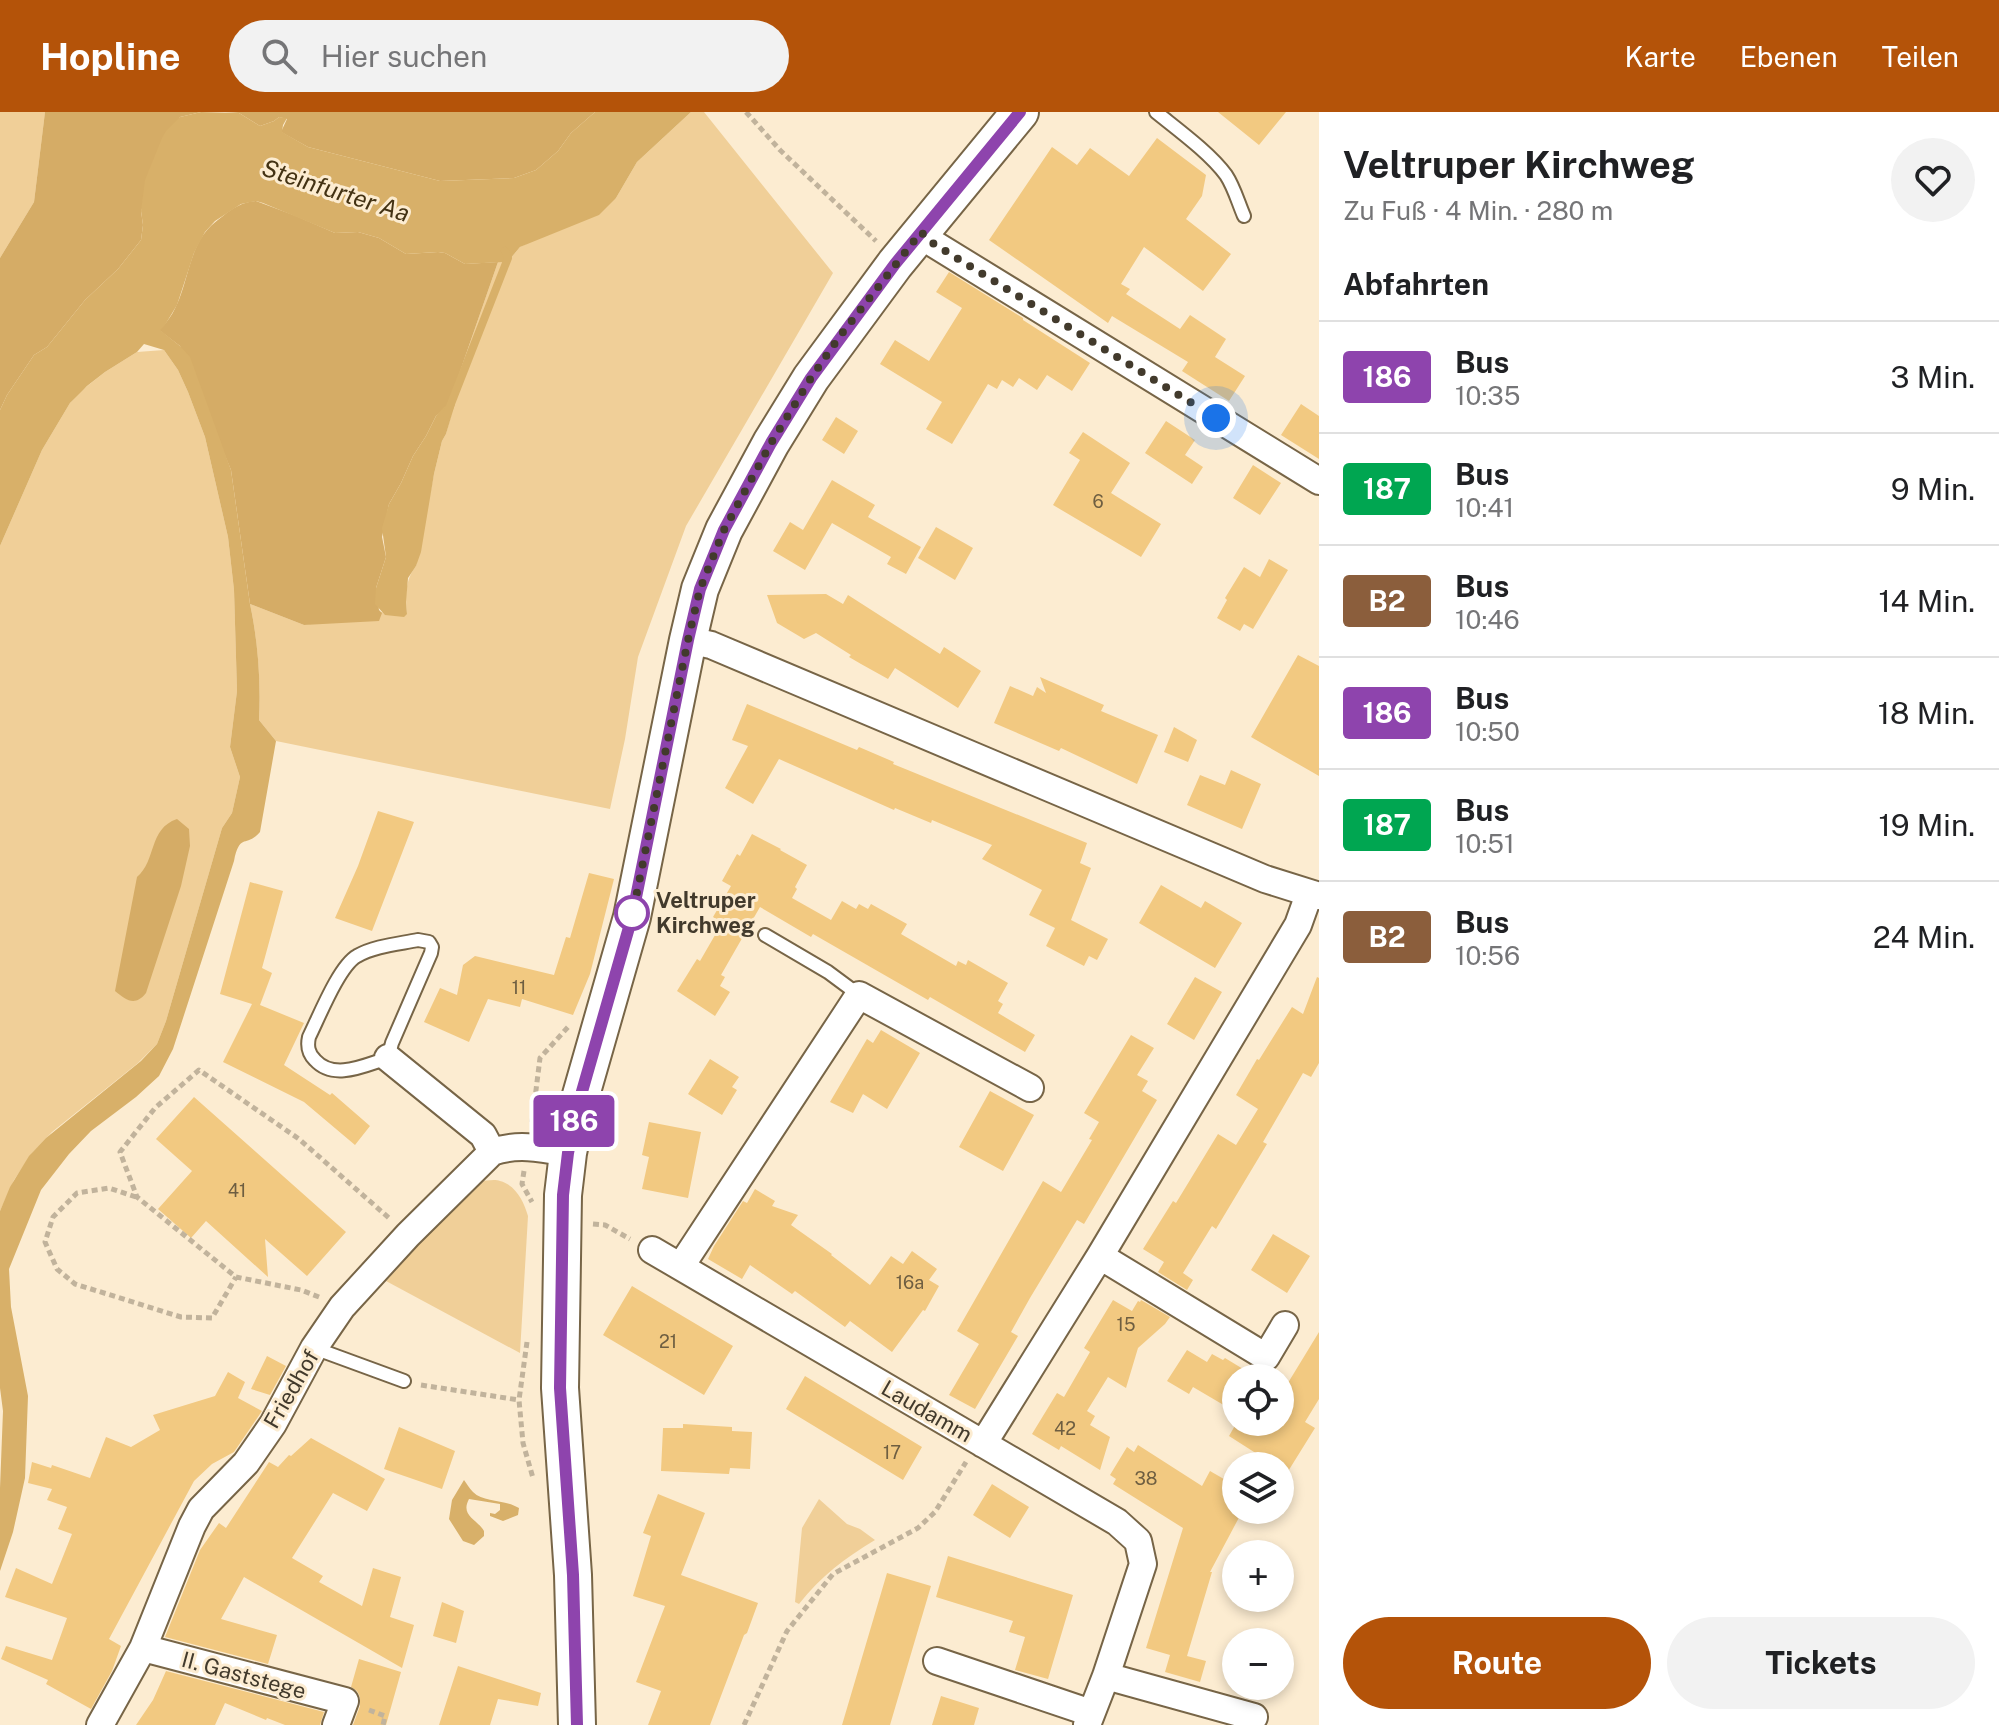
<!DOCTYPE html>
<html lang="de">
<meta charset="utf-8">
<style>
body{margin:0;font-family:"Public Sans",sans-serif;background:#f2f2f2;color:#202124;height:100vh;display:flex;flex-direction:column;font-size:30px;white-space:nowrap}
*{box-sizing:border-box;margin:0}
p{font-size:26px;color:#757577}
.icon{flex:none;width:44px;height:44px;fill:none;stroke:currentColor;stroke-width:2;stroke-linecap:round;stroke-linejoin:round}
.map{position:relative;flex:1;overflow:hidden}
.panel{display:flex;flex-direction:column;background:#fff;width:680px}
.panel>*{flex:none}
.badge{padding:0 16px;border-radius:6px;font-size:28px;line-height:52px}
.fabs{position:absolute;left:1222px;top:1252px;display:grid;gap:16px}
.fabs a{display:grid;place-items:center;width:72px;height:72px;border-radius:50%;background:#fff;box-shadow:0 4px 12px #0003;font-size:40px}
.you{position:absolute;width:40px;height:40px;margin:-20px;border:6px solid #fff;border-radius:50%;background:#1a73e8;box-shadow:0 0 0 12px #1a73e833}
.map>.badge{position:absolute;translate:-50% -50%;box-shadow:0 0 0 4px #fff}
h2{padding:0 24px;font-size:30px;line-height:72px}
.round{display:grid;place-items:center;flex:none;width:84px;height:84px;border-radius:42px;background:#f2f2f2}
.headline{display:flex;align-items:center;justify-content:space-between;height:136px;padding:0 24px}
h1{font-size:38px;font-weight:700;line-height:60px}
.cta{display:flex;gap:16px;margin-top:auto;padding:16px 24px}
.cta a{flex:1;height:92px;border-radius:48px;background:#b45309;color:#fff;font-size:32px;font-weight:700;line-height:92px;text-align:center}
.cta a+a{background:#f2f2f2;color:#202124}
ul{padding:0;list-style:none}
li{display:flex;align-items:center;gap:24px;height:112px;padding:0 24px;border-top:2px solid #e0e0e0}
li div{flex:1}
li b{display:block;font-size:30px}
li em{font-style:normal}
li .badge{min-width:88px;font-weight:700;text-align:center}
header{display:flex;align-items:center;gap:48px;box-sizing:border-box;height:112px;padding:0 40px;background:#b45309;color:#fff}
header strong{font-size:38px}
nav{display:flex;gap:44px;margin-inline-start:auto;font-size:28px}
.search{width:560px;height:72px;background:#f2f2f2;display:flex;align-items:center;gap:20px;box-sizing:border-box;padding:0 28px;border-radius:44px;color:#757577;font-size:30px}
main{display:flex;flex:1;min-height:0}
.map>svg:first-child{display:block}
.green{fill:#f0cf98}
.forest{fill:#d5ac66}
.water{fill:#d8b069}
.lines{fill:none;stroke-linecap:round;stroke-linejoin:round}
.stream{stroke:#d8b069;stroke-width:8}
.building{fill:#f2c981}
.service-casing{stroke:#776547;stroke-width:16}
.minor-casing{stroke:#776547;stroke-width:30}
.secondary-casing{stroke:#776547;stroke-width:40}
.path{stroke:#c1b39c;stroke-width:5;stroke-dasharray:6 4;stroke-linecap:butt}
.service{stroke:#fff;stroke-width:12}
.minor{stroke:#fff;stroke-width:26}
.secondary{stroke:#fff;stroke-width:36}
.line-casing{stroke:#fff;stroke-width:18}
.line{stroke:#8e44ad;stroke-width:12}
.walk{stroke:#423a2c;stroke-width:8;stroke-dasharray:0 14.4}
.stop-dot{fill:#fff;stroke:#8e44ad;stroke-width:4}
.labels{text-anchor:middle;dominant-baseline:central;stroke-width:6;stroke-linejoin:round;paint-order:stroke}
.number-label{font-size:18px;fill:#6e5e41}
.stop-label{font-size:22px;font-weight:bold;fill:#423a2c;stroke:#fcecd1;text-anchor:start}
.street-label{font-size:22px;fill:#423a2c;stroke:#fcecd1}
.water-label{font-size:24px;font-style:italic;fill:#433213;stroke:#fcecd1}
</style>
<header>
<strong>Hopline</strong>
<div class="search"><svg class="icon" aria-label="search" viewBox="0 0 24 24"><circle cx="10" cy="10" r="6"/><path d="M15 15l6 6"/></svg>Hier suchen</div>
<nav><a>Karte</a><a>Ebenen</a><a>Teilen</a></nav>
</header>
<main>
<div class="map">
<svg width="1319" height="1613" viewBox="0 0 1319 1613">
<rect width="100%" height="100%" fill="#fcecd1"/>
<path class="green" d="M0 0H45L34 90 0 146Z
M691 0H704L833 161 686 414 638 545 625 627 610 697 276 629 259 608C261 571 258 529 250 492L304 513 382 500 386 503 407 502C405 485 405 468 416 454L434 362 442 329 446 322 454 293 448 294 498 150 510 147 520 135 616 86 637 50Z
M164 238 178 258 188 280 205 325 228 425 234 478 237 579 230 635 240 665 232 701 222 716 166 909 157 932 138 951 52 1020 32 1041 14 1068 0 1099V434L42 338 70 291 81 279 105 260 137 240Z
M480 1069C486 1069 495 1067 500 1069 516 1073 524 1090 528 1104L520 1241 386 1169 470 1074Z
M819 1387 847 1412 860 1417 875 1428C845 1446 821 1464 799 1492L795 1490 802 1416Z"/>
<path class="forest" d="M45 0H201L180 5 141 99 143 113 141 128 118 157 85 188 47 235 34 243 7 283 0 298V146L34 90Z
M225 0H595L571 21 558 39 536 58 514 66 440 69 308 35 281 20 287 7 279 5 274 9 260 14 239 1Z
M256 89 296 104 335 121 358 120 379 126 406 142 438 140 445 141 465 152 498 150 448 294 436 304 426 324 413 344 401 371 389 392 382 425 386 445 376 476 379 498 382 501 379 509 304 513 250 492 231 358 180 234 159 218C189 192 183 145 208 117 212 112 218 108 223 104 233 96 242 90 256 89Z
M177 707 189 717 190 734 181 774 146 881C135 895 126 888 115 879L137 765C157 748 148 717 177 707Z"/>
<path class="water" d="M201 0 239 1 260 14 274 9 279 5 287 6 283 13 282 20 308 35 440 69 514 66 536 58 558 39 571 21 595 0H691L637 50 616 86 599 103 520 135 510 147 503 150 465 152 445 141 438 140 406 142 379 126 358 120 335 121 263 91 256 89 241 92 215 109 205 120 194 141 177 193 165 213 160 218 180 234 190 245 231 358 250 492C258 529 261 570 259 608L276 629 260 720C246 736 240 720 234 749L173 937 159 964 136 985 91 1019 69 1042 41 1078 9 1157 11 1195 28 1284 25 1366 13 1420 0 1459V1376L3 1299 0 1276V1099L10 1075 29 1044 46 1026 141 949 157 932 166 909 222 716 232 701 240 665 230 635 237 579 234 478 228 425 205 325 188 280 178 258 164 238 144 232 137 240 105 260 87 274 70 291 42 338 0 434V298L7 283 34 243 47 235 85 188 118 157 141 128 143 113 141 99 145 68 162 26 166 19 180 5Z
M451 292H455L446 322 442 329 434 362 421 440 416 454 408 466 406 490 407 502 404 505 385 503 375 492 376 476 386 445 382 416 389 392 401 371 413 344 426 324 436 304 444 295Z
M464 1368C467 1372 469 1376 473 1380 484 1391 505 1387 519 1396L518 1403 503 1409 490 1404V1401L495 1402 500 1398V1392L469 1387C460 1404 477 1407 484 1419V1424L474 1433 463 1429 449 1407 452 1388Z"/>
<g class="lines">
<path class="stream" d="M447 302 508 146 505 139"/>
</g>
<path class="building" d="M1218 0H1286L1259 33Z
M1157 26 1206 63 1202 84 1186 107 1231 142 1203 179 1144 135 1121 172 1130 177 1126 182 1180 217 1190 203 1226 227 1215 245 1245 264 1229 289 1182 259 1188 250 1112 204 1108 211 989 128 1052 35 1077 53 1090 36 1129 64Z
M949 160 1023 206V208L1090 251 1072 279 1047 263 1037 278 1019 266 1013 275 1002 268 997 277 988 272 952 332 926 317 942 290 880 252 895 228 929 249 962 196 936 180Z
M1301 292 1319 304V347L1281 323Z
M836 305 858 319 844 342 822 328Z
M1166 309 1195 328 1185 343 1203 355 1192 372 1145 341Z
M1083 320 1130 351 1111 381 1161 412 1141 445 1053 393 1080 348 1069 341Z
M1253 353 1281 371 1260 403 1233 386Z
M832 368 875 393 868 405 921 435 906 462 887 452 891 445 832 411 805 458 773 439 790 410 803 418Z
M936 415 973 436 955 468 918 446Z
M1269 447 1288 458 1253 517 1244 512 1240 519 1217 506 1227 488 1225 486 1244 455 1260 465Z
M826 482 843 492 848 483 940 542 944 535 981 559 958 596 895 556 888 567 861 552 849 545 851 543 816 521 804 527 777 511 767 483Z
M1298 543 1319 554V664L1251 625Z
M1040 565 1104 593 1101 599 1158 623 1137 672 1061 636 1059 639 994 611 1010 574 1033 584 1037 575 1046 581Z
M747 592 857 638 859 635 894 650 893 652 1087 731 1080 751 1091 756 1071 808 1108 827 1097 848 1089 844 1084 854 1046 834 1055 816 1029 803 1042 778 982 747 992 733 932 708 931 711 895 696 894 698 779 647 753 692 725 676 748 634 732 628Z
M1174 615 1197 628 1188 650 1164 640Z
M1231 658 1261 672 1242 717 1187 693 1200 663 1225 673Z
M378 699 414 710 372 819 335 806 358 754Z
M752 722 781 737 780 738 807 753 795 775 797 777 792 786 831 808 842 789 856 797 859 792 868 797 871 792 907 812 901 822 956 854 958 849 966 853 968 848 1008 871 998 889 1003 892 998 901 1035 923 1025 940 930 885 928 888 813 822 811 825 760 795 721 863 725 865 720 874 730 880 715 904 677 879 697 847 700 849 722 811 713 805 731 774 722 769 737 742 740 744Z
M589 761 614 767 590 862 573 903 522 887 520 895 488 887 469 930 424 910 440 876 457 883 463 853 475 844 554 863 566 825 570 826Z
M250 770 283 779 262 856 272 861 260 893 304 911 284 953 330 983 332 981 370 1014 355 1033 304 990 223 950 252 892 220 882Z
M1161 773 1201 796 1205 789 1242 811 1215 856 1139 811Z
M1195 865 1222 880 1194 928 1167 912Z
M1317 865 1319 866V951L1311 965 1303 961 1263 1030 1267 1032 1216 1117 1212 1114 1183 1161 1193 1168 1187 1178 1158 1160 1164 1150 1143 1137 1173 1089 1176 1091 1218 1022 1236 1033 1258 997 1236 983 1257 947 1259 948 1292 895 1303 902Z
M881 918 920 941 887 997 863 982 853 1001 830 990 867 927 873 931Z
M1131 923 1154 936 1137 963 1148 969 1142 979 1157 988 1084 1112 1077 1108 1030 1186 1011 1220 1018 1224 975 1297 949 1283 979 1232 957 1219 1043 1069 1061 1080 1092 1028 1089 1027 1099 1010 1084 1001Z
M710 947 739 965 732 975 737 978 722 1003 688 982Z
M990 979 1034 1003 1003 1059 959 1035Z
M194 985 346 1120 307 1164 265 1127 268 1165 206 1109 191 1126 158 1097 192 1059 156 1027Z
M649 1010 701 1020 688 1086 642 1077 649 1045 642 1043Z
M755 1077 775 1089 772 1094 798 1103 791 1113 832 1142 831 1143 870 1173 891 1144 903 1152 912 1139 937 1157 929 1168 939 1174 925 1199 923 1198 892 1240 850 1209 845 1215 795 1179 792 1182 750 1153 742 1167 708 1147 714 1134 743 1089 747 1091Z
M1273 1122 1310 1144 1287 1181 1251 1158Z
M632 1174 733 1234 704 1283 603 1223Z
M1113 1188 1132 1199 1138 1189 1140 1190 1141 1188 1170 1205 1165 1212 1138 1236 1126 1276 1108 1265 1087 1299 1095 1304 1090 1313 1110 1325 1100 1358 1061 1334 1059 1338 1032 1322 1057 1281 1064 1285 1090 1240 1084 1236Z
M1319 1220V1287L1305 1310 1315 1316 1287 1361 1280 1356V1354H1276L1229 1324 1237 1310H1280V1284Z
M1187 1238 1207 1250 1212 1242 1223 1248 1225 1246 1248 1260 1245 1266H1236V1280L1227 1295 1193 1275 1189 1282 1167 1269Z
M267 1244 286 1254 270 1283 251 1277Z
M228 1260 245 1270 238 1286 262 1299 234 1340 212 1352 194 1369 109 1527 121 1534 112 1559 91 1597 46 1572 48 1568 1 1547 6 1534 52 1548 67 1506 5 1485 16 1456 52 1472 72 1422 58 1417 67 1395 47 1388 52 1377 28 1371 32 1350 51 1356 52 1353 90 1366 106 1325 131 1335 160 1318 153 1303 215 1284Z
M805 1264 922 1335 903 1368 786 1297Z
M683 1312 732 1315V1319L752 1320 750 1357 730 1356 729 1362 661 1359 663 1316H683Z
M399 1315 455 1339 442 1377 384 1357Z
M311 1326 385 1367 367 1399 333 1381 292 1446 323 1464 319 1470 362 1494 373 1456 401 1465 390 1505 414 1513 402 1556 244 1465 221 1507 277 1523 268 1552 165 1525 200 1438 219 1411 226 1416 269 1350 278 1355 289 1343 291 1344Z
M1138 1333 1202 1374 1210 1359 1236 1374V1398H1243L1210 1460H1212L1187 1544 1206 1549 1200 1570 1165 1560 1170 1543 1146 1536 1183 1416 1113 1372 1116 1367 1110 1363 1127 1335 1134 1340Z
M992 1372 1029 1395 1010 1426 973 1403Z
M658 1382 705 1401 681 1463 758 1491 747 1521 744 1523 710 1613H648L661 1579 636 1570 665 1494 633 1484 651 1424 643 1421Z
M948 1444 1073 1483 1048 1567 1015 1558 1025 1525 1009 1520 1013 1509 936 1485Z
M887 1461 931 1474 890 1613H842Z
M442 1490 464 1499 456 1531 433 1524Z
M359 1547 401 1560 386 1613H353L360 1594V1585L357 1579 351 1575Z
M458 1554 541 1581 538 1594 498 1587 490 1613H439Z
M166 1559 324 1600 320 1613H285L267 1606 266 1608 225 1591 215 1613H136L153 1588Z
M941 1584 979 1596 974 1613H932Z"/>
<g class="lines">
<g class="service-casing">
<path id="service" d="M1156 0C1177 17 1210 41 1226 63 1234 75 1238 90 1244 104
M765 823 828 860 859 883
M418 828 429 830 432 835 431 841 392 931 388 946C365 953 334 969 315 948 308 941 307 934 309 925 319 905 339 854 357 844 374 834 398 832 418 828Z
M314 1236 404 1269"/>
</g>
<g class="minor-casing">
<path id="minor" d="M921 120 934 132 1319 369
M688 528 711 533 1265 767 1319 784
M388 946 483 1023 492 1040
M652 1138 1117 1410 1138 1429 1143 1452 1106 1564 1087 1613
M1100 1144 1266 1245 1285 1213
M681 1154 859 883 1030 976
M983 1332 1100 1144 1298 813 1309 782
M143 1536 345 1589 336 1613
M937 1549 1091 1601
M1106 1564 1254 1605
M100 1613 143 1536 192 1414 201 1397 246 1351 273 1312 314 1236 342 1195 408 1123 492 1040C517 1031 541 1036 568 1041"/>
</g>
<g class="secondary-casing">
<path id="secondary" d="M577 1613 573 1463 560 1276 563 1083 568 1041 577 997 632 805 688 528 700 477 724 418 771 331 811 266 895 152 1020 0"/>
</g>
<path class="path" d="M746 0 780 38 876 129
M532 1010 540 946 568 915
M524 1059 522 1072 532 1090
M136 1085 109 1076 77 1081 53 1105 45 1130 57 1157 75 1172 181 1205 212 1206 236 1165
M593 1112 605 1113 630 1127
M319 1185 301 1178 236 1165 137 1085 120 1040 155 996 199 958 299 1027 389 1106
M527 1230 519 1288 523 1331 533 1366
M421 1273 519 1288
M369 1598 385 1604 383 1613
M744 1613 787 1519 833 1462 918 1416 935 1400 966 1350"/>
<use href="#service" class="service"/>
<use href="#minor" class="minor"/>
<use href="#secondary" class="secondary"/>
</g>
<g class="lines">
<g class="line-casing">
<path id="line" d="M577 1613 573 1463 560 1276 563 1083 568 1041 577 997 632 805 688 528 700 477 724 418 771 331 811 266 895 152 1020 0"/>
</g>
<use href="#line" class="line"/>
<path class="walk" d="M632 801V805L688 528 700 477 724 418 771 331 811 266 840 224 921 120 934 132 1216 306"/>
</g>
<circle class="stop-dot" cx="632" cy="801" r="16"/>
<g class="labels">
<g class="number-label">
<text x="1098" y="389">6</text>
<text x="519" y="875">11</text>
<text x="237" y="1078">41</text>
<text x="910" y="1170">16a</text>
<text x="1126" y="1212">15</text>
<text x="668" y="1229">21</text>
<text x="1065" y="1316">42</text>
<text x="892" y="1340">17</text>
<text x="1146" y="1366">38</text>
</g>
<g class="stop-label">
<text x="656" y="788">Veltruper<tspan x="656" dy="25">Kirchweg</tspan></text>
</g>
<g class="street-label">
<text transform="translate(291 1277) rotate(-60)">Friedhof</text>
<text transform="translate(927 1299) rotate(30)">Laudamm</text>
<text transform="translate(244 1563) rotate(15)">II. Gaststege</text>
</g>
<g class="water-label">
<text transform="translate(336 78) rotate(18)">Steinfurter Aa</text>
</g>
</g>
</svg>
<div class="fabs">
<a><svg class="icon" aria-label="locate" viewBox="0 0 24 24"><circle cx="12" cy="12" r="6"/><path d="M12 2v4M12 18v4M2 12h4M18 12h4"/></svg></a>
<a><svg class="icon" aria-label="layers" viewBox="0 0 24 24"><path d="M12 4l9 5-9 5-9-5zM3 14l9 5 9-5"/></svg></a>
<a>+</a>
<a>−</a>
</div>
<div class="you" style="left:1216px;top:306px"></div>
<b class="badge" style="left:574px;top:1009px;background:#8e44ad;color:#fff">186</b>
</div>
<section class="panel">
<div class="headline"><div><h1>Veltruper Kirchweg</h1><p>Zu Fuß · 4 Min. · 280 m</p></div><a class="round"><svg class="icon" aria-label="heart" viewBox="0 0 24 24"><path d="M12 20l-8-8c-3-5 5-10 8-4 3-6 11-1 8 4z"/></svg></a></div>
<h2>Abfahrten</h2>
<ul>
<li><span class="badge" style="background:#8e44ad;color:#fff">186</span><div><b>Bus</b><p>10:35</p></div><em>3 Min.</em></li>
<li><span class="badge" style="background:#00a651;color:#fff">187</span><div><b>Bus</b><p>10:41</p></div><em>9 Min.</em></li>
<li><span class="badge" style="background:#8b5e3c;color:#fff">B2</span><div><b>Bus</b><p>10:46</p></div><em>14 Min.</em></li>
<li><span class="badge" style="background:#8e44ad;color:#fff">186</span><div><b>Bus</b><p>10:50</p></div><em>18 Min.</em></li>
<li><span class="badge" style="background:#00a651;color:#fff">187</span><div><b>Bus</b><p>10:51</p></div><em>19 Min.</em></li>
<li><span class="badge" style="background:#8b5e3c;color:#fff">B2</span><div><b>Bus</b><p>10:56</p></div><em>24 Min.</em></li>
</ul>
<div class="cta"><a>Route</a><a>Tickets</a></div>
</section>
</main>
